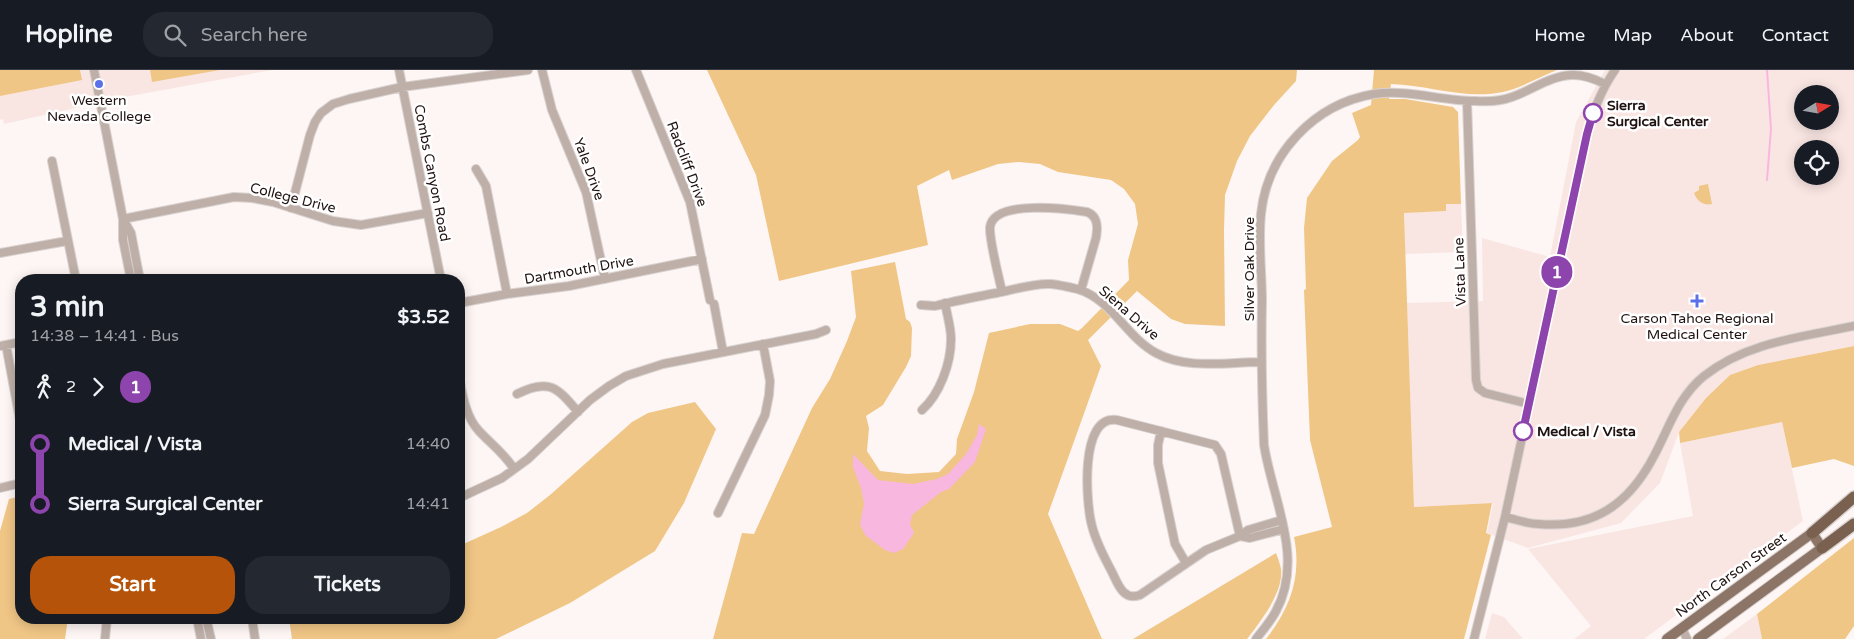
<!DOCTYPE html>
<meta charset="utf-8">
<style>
body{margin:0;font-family:"Varela Round",sans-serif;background:#242831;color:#f1f3f6;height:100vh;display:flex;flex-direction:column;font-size:19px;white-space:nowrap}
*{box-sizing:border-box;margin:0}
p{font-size:16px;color:#9ea1a6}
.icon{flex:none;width:28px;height:28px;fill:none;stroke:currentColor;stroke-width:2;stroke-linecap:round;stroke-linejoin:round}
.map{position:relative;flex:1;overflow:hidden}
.details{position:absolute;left:15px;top:204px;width:450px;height:350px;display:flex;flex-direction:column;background:#171b24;border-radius:20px;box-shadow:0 2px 12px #0003}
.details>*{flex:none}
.badge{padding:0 10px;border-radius:16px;font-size:18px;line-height:32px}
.needle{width:32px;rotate:79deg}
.tools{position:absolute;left:1794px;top:15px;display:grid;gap:10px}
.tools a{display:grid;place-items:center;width:45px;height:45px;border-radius:50%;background:#171b24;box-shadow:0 2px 12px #0003;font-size:25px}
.map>.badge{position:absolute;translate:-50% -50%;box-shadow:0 0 0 2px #fff}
.legs{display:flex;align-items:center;gap:8px;height:55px;padding:0 15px;font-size:16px}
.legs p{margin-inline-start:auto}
.headline{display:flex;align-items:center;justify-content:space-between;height:85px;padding:0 15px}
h1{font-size:28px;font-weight:700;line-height:38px}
.cta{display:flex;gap:10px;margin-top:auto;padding:10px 15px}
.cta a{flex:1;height:58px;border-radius:20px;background:#b45309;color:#fff;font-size:20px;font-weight:700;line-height:58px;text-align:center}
.cta a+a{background:#242831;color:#f1f3f6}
ul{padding:0 15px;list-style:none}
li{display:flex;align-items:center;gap:18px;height:60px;font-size:19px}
li i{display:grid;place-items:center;width:8px;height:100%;margin:0 6px;background:currentColor}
li i::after{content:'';width:12px;height:12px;margin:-6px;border:4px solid;border-radius:50%;background:#171b24}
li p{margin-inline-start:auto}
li:first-child i{background:linear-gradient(#0000 50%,currentColor 0)}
li:last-child i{background:linear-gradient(currentColor 50%,#0000 0)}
header{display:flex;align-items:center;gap:30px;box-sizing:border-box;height:70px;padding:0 25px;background:#171b24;border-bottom:1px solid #363941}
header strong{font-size:24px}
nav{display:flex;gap:28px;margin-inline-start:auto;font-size:18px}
.search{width:350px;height:45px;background:#242831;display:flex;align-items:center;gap:12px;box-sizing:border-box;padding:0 18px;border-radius:20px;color:#9ea1a6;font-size:19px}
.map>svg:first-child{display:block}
.built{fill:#f9e6e3;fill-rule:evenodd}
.green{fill:#f0c686}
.water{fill:#f8b7de}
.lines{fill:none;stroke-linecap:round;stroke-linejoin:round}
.stream{stroke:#f8b7de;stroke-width:2}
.minor-casing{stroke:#d9d2d0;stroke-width:10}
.major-casing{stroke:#d9d2d0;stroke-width:12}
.highway-casing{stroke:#d9d2d0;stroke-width:14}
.minor{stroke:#beb0a8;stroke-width:8}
.major{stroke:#8c7566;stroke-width:10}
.highway{stroke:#7a604f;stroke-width:11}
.line-1-casing{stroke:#fff;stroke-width:11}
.line-1{stroke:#8e44ad;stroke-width:8}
.poi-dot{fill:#5c71e8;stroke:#fff;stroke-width:2}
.stop-1-dot{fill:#fff;stroke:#8e44ad;stroke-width:2.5}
.labels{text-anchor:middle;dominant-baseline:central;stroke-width:5;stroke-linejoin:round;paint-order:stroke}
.poi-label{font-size:14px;fill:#1f1210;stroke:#fff}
.stop-label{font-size:14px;font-weight:bold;fill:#1f1210;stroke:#fff;text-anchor:start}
.street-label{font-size:14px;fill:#1f1210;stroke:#fff}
</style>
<header>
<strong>Hopline</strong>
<div class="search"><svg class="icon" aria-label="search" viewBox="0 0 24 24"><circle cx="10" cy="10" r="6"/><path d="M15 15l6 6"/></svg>Search here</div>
<nav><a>Home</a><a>Map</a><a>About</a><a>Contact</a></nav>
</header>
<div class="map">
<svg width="1854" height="569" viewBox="0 0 1854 569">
<rect width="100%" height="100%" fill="#fdf6f4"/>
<path class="built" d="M0 0H272L125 27 4 54 3 49 0 50Z
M1605 0H1854V276L1758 295 1730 305 1706 328 1679 362 1660 413 1621 453 1528 478 1487 463 1493 433 1414 437 1407 233 1483 231 1482 168 1550 187 1576 52ZM1802 24H1830V51H1802ZM1802 79H1830V106H1802Z
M1446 134H1461L1463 182 1405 184 1404 142 1446 141Z
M1782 352 1803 451 1644 569H1574L1591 556 1528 479 1693 446 1680 373Z
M1492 543 1504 547 1523 569H1485Z
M1757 544 1762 569H1723Z"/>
<path class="green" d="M0 0H80L82 10 0 26Z
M150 0H220L152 12Z
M707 0H1297L1296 11 1274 35 1250 66 1237 91 1225 125 1224 160 1225 256 1185 254 1171 249 1137 221 1088 270 1101 296 1048 444 1102 569H713L742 463 754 464 812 338 830 309 847 271 856 247 851 201 895 192 906 249 910 252 912 258 911 286 906 297 883 335 866 346 869 358 867 381 880 401 907 404 939 402 956 384 957 369 974 322 989 263 1030 254H1060L1078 261 1082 258 1129 210 1128 190 1138 154 1135 134 1124 119 1111 110 1058 102 1040 94 1019 92 998 94 952 110 949 100 917 116 928 175 779 211 756 105Z
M1374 0H1557C1539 7 1521 18 1503 22 1465 30 1428 15 1391 14L1389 29H1405L1453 37 1458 42 1461 134H1446V141L1404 143 1414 437 1492 433 1486 463 1491 465 1464 569H1266C1290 538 1302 507 1294 467L1332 457 1310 370 1304 220 1306 219 1304 158 1307 128 1332 91 1358 70 1360 67 1352 43 1371 35Z
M1708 114 1712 134C1703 136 1697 131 1694 123L1699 120V116Z
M1854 276V396L1834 389 1792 398 1782 352 1680 373 1679 362 1706 328 1730 305 1758 295Z
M695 332 716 359 684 433 655 481 570 533 496 569H292L289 548H459V476L501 457 527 443 550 425 632 352 648 343Z
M21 426V548H68L65 569H0V461L9 429Z
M1854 468V556L1845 569H1762L1757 544Z
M1276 483C1278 488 1280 494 1281 499 1284 522 1260 552 1247 569H1133Z"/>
<path class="water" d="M979 354 986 359 975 392 949 419 941 422 912 445 910 454 914 463 903 479 894 483 885 480 865 465 860 454 864 434 861 418 853 397V384L878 410 913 414 937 409 948 404 966 384 977 365Z"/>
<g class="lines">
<path class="stream" d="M1767 110 1771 59 1767 0"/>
<g class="minor-casing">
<path id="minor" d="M94 0 123 149V170L131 210
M399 0 441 210
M542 0 552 40 586 122 605 209
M636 0 690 132 710 230
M1467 31 1476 310 1478 318 1485 323 1529 334
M52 91 76 210
M476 99 486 116 507 224
M291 138 310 65 315 52 321 43 333 34 349 29 402 17 528 0
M123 149 234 127 252 128 273 132 333 151 361 155 428 143
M123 149 131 163 140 210
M0 183 67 171
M1002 222C999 207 989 170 990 157 994 129 1068 139 1087 142 1098 146 1098 157 1096 168L1081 220
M459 233 507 224 569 216 702 189
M714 234 723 282
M921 235 935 236C958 230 982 226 1006 221 1020 218 1036 213 1051 214 1060 215 1069 217 1077 219 1112 229 1126 267 1156 283 1187 300 1227 292 1261 292
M6 275 21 355
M0 276 21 272
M459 306C462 325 466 347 479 361 491 374 504 383 514 399
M517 324C549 308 557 317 578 342
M922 340C940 324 951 293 951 269 951 257 947 245 945 233
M1161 361 1158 375V393L1175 474 1186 493
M0 418 21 413
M459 428 502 408 528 389 590 330 609 316 626 306 663 294 816 264 826 260
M718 443 765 345 769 325 770 311 763 274
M1505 447C1515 449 1527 454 1538 454 1594 459 1629 434 1654 386 1669 358 1678 327 1704 306 1747 272 1802 267 1854 256
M1240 466 1221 384 1215 375 1117 350C1079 344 1086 434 1092 456 1096 472 1104 487 1112 502 1118 514 1123 531 1140 525L1206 480 1240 466 1248 460 1282 450
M1240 466 1250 468 1284 459
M197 548 201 569
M206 548 211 569
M252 548 255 569
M1682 558 1687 569
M105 569 107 548
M1256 569C1263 560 1271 551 1276 541 1305 488 1272 428 1264 375 1262 327 1261 279 1262 231 1262 203 1258 173 1261 144 1267 84 1314 34 1374 24 1408 19 1441 31 1475 31 1488 32 1501 31 1512 27 1532 20 1552 5 1573 5 1584 5 1595 9 1605 14
M1474 569 1505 447 1587 64C1593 41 1601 20 1615 0"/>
</g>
<g class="major-casing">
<path id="major" d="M1667 569 1812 463 1822 478 1698 569"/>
</g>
<g class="highway-casing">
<path id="highway" d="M1812 463 1854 427
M1822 478 1854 454"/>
</g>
<use href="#minor" class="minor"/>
<use href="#major" class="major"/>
<use href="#highway" class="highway"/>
</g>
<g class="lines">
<g class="line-1-casing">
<path id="line-1" d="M1523 361 1587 64 1593 43"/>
</g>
<use href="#line-1" class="line-1"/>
</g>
<g class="poi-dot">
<circle cx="99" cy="14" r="5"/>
<path d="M1694.5 223.5h5v5h5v5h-5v5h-5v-5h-5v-5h5z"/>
</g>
<g class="stop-1-dot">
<circle cx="1593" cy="43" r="9"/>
<circle cx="1523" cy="361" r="9"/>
</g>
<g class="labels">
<g class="poi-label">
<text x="99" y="30">Western<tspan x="99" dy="16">Nevada College</tspan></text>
<text x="1697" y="248">Carson Tahoe Regional<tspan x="1697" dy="16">Medical Center</tspan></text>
</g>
<g class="stop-label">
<text x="1607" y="35">Sierra<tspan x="1607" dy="16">Surgical Center</tspan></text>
<text x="1537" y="361">Medical / Vista</text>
</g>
<g class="street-label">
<text transform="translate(687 94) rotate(69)">Radcliff Drive</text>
<text transform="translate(589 99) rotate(70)">Yale Drive</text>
<text transform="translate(432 103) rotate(79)">Combs Canyon Road</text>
<text transform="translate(293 128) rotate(14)">College Drive</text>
<text transform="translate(1249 199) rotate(-90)">Silver Oak Drive</text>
<text transform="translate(579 200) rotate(-10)">Dartmouth Drive</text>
<text transform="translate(1460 202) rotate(-92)">Vista Lane</text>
<text transform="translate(1129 243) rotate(41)">Siena Drive</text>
<text transform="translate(1731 505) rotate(-36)">North Carson Street</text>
</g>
</g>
</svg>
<div class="tools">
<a><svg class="needle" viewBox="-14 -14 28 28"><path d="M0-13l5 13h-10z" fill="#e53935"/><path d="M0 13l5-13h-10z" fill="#9ea1a6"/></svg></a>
<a><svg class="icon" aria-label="locate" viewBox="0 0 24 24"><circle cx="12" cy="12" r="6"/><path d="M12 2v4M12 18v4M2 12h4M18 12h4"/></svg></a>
</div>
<b class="badge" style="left:1557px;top:202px;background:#8e44ad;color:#fff">1</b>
<section class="details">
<div class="headline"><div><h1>3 min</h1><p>14:38 – 14:41 · Bus</p></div><b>$3.52</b></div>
<div class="legs"><svg class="icon" aria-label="walk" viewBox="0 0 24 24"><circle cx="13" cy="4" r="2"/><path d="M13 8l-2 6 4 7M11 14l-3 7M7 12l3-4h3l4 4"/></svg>2<svg class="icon" aria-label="forward" viewBox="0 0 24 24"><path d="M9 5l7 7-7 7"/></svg><b class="badge" style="background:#8e44ad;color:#fff">1</b></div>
<ul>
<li><i style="color:#8e44ad"></i><b>Medical / Vista</b><p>14:40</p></li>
<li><i style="color:#8e44ad"></i><b>Sierra Surgical Center</b><p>14:41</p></li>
</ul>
<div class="cta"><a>Start</a><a>Tickets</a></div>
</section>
</div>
